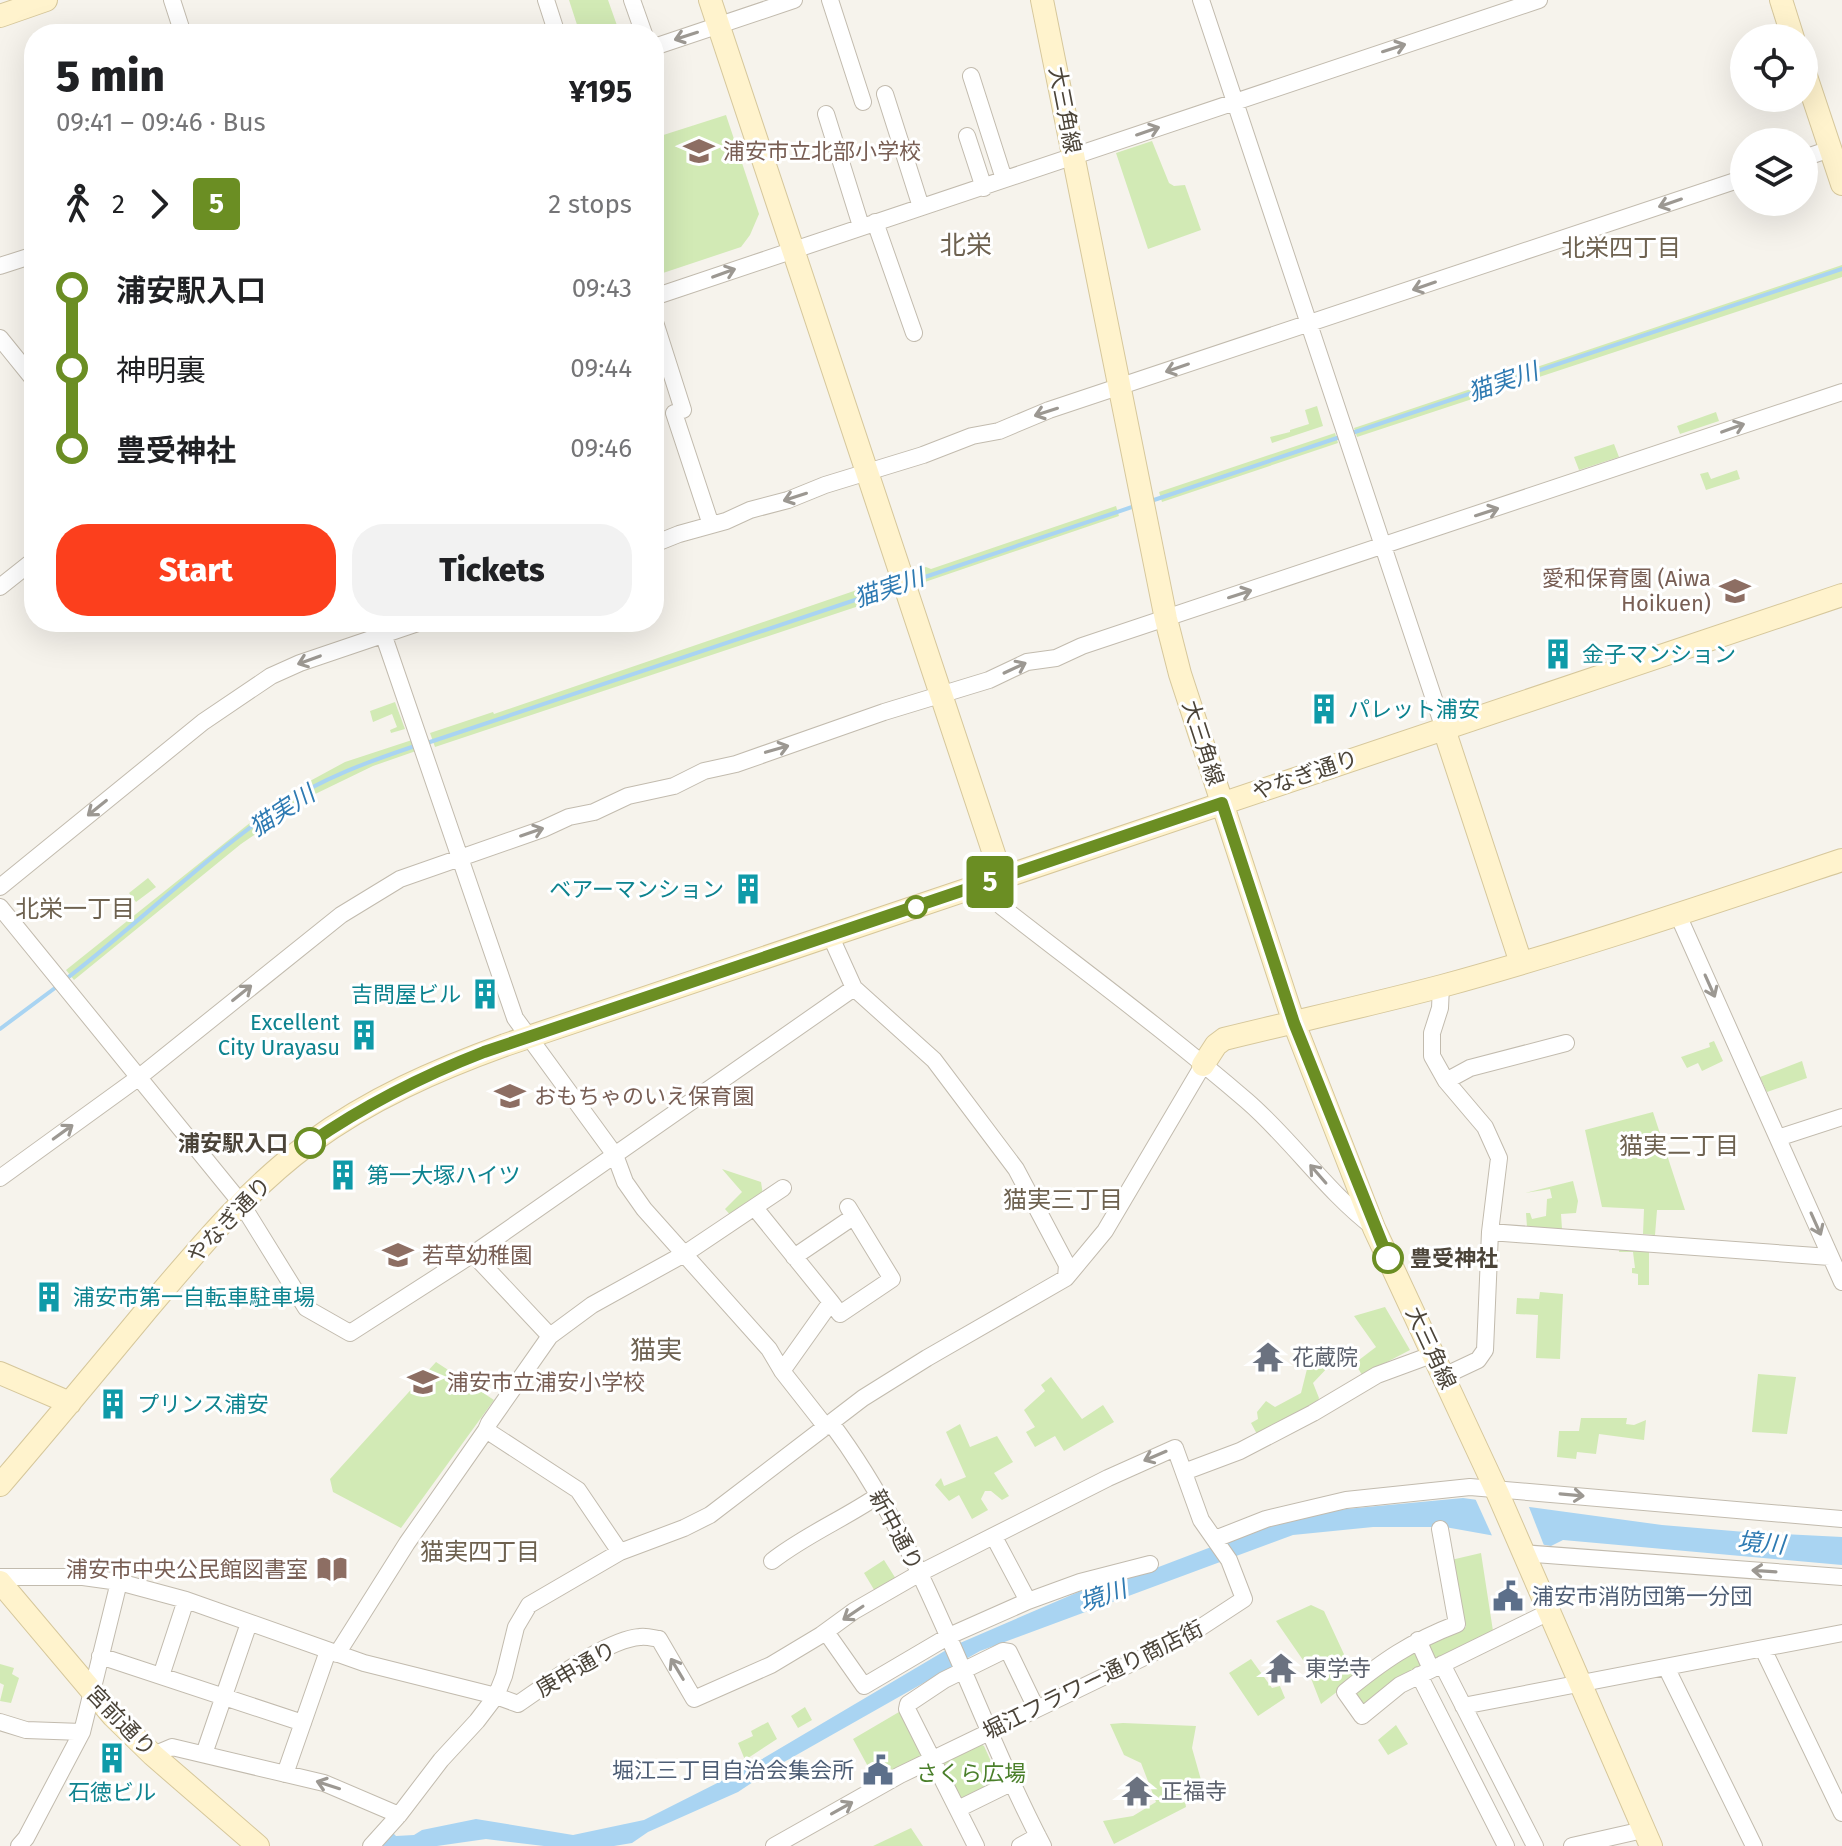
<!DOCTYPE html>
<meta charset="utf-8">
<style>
body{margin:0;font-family:"Fira Sans","Noto Sans JP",sans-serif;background:#f2f2f2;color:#202124;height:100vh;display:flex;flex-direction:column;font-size:30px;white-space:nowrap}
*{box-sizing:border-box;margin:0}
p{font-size:26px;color:#757577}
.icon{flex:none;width:44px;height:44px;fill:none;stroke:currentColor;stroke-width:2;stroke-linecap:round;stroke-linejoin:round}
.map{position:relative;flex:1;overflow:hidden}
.details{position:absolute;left:24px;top:24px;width:640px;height:608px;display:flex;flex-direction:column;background:#fff;border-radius:32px;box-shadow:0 8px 32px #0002}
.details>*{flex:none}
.badge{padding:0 16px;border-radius:6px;font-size:28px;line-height:52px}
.fabs{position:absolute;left:1730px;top:24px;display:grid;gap:16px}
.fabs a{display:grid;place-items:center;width:88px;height:88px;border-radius:50%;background:#fff;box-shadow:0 8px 32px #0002;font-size:40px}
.map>.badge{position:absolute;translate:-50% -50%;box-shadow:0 0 0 4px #fff}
.legs{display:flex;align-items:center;gap:12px;height:88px;padding:0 32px;font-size:26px}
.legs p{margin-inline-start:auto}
.head{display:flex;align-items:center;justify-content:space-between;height:136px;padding:0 32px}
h1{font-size:44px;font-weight:800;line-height:60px}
.cta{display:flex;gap:16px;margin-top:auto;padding:16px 32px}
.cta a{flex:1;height:92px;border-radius:32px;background:#fc3f1d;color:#fff;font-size:32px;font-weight:800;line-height:92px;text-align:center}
.cta a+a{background:#f2f2f2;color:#202124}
ul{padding:0 32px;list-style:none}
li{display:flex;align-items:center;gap:28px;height:80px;font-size:30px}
li i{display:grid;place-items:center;width:12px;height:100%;margin:0 10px;background:currentColor}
li i::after{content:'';width:20px;height:20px;margin:-10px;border:6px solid;border-radius:50%;background:#fff}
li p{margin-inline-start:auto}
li:first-child i{background:linear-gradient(#0000 50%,currentColor 0)}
li:last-child i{background:linear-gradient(currentColor 50%,#0000 0)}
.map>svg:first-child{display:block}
.green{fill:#d2eab5}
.water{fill:#a9d4f2}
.pier{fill:#f6f3ec}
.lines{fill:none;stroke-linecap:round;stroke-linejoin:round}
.stream{stroke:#a9d4f2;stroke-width:4}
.street-casing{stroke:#c2bbae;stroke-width:18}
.secondary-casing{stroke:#d6c79b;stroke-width:24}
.street{stroke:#fff;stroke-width:16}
.secondary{stroke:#fff3cd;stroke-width:22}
.oneway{stroke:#9c9892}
.line-1-casing{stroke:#fff;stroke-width:18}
.line-1{stroke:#6b8e23;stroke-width:12}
.stop-1-dot{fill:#fff;stroke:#6b8e23;stroke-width:4}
.labels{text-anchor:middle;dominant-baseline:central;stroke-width:6;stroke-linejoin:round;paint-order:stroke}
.street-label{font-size:22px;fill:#4b4439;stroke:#fff}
.education-label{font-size:22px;fill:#785e54;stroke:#fff;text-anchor:start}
.culture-label{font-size:22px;fill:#0d838f;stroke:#fff;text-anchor:start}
.stop-label{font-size:22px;font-weight:bold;fill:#4b4439;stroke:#fff;text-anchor:end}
.worship-label{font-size:22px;fill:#5b616d;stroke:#fff;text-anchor:start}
.service-label{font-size:22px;fill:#4e5e75;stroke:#fff;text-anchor:start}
.park-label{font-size:22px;fill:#4a7f2a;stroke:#fff}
.neighbourhood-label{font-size:24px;fill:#6e6250;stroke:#fff}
.water-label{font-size:24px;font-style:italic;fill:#2e7ab2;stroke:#fff}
.quarter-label{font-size:26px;fill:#6e6250;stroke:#fff}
</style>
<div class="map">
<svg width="1842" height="1846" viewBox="0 0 1842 1846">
<rect width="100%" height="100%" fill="#f6f3ec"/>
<path class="green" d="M569 0H608L620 34H606L604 28 580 34Z
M726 115 759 214 750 235 741 247 654 276V138Z
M1152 141 1169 183 1174 186 1185 185 1201 230 1148 249 1116 153Z
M1842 265V277L1357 437 1354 428Z
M1317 406 1323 426 1272 443 1270 437 1290 432V430L1309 424 1305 410Z
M1716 412 1719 421 1680 434 1677 426Z
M1335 433 1338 443 1162 502 1159 492Z
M1614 444 1619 457 1579 470 1574 457Z
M1737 470 1740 479 1706 490 1700 474 1708 472 1711 479Z
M1116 506 1119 516 919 584 915 570 926 567 931 569Z
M889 579 895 594 435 747 430 733 493 712 494 714Z
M395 702 405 729 391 733 390 730 397 727 392 714 373 722 370 711Z
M412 740 416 751 373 766 309 797 241 844 74 980 66 970 286 794 345 762Z
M148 878 156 887 136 902 129 893Z
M1714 1041 1723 1061 1702 1071 1698 1063 1687 1068 1681 1057 1710 1047 1709 1043Z
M1802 1061 1807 1078 1767 1092 1760 1077Z
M1653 1112 1685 1210H1657L1655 1235 1643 1234 1644 1209 1602 1207 1585 1130Z
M722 1169 761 1182 763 1195 732 1217 725 1209 742 1192Z
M1573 1181 1578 1201 1576 1213 1561 1214 1562 1229 1527 1227 1526 1213H1530L1532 1219 1546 1216 1547 1199 1552 1198 1550 1189 1525 1193Z
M1620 1246 1649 1247V1285H1638V1274L1632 1273V1268H1635L1633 1252H1619Z
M1540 1292 1563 1294 1560 1359 1536 1358 1538 1315 1516 1314 1517 1298 1539 1299Z
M1385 1307 1410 1350 1362 1375 1355 1363 1376 1347 1354 1316Z
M1319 1347 1331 1364 1313 1383 1319 1398 1317 1403 1258 1436 1251 1423 1258 1419 1257 1412 1266 1401 1275 1407 1301 1393 1307 1369Z
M436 1362 494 1400 401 1528 333 1492 330 1479Z
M1758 1374 1796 1377 1787 1434 1752 1432Z
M1051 1377 1082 1419 1103 1405 1114 1422 1064 1451 1055 1436 1035 1447 1026 1432 1035 1427 1024 1410 1045 1391 1041 1385Z
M1581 1418H1627L1626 1424 1634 1425 1646 1420 1644 1440 1599 1434 1596 1454 1577 1452 1576 1459 1557 1457 1559 1431H1579Z
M960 1424 970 1447 997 1436 1013 1462 994 1473 1009 1496 1002 1500 991 1491H985L981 1499 988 1510 972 1519 959 1495 949 1501 935 1485 941 1478 944 1486 966 1477 946 1432Z
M1481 1553 1493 1631 1434 1660 1428 1644 1466 1627 1451 1560Z
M884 1560 896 1579 876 1593 864 1573Z
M1311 1605 1324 1611 1355 1678 1321 1704 1305 1663 1276 1621Z
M1417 1650 1425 1666 1365 1704H1358L1353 1690Z
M1251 1659 1272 1688 1280 1686 1285 1698 1258 1716 1229 1673Z
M0 1664 14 1668 12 1674 19 1678 11 1703 0 1701 4 1685 0 1683Z
M805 1707 812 1720 798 1728 791 1716Z
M899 1712 906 1715 924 1752 920 1759 877 1783 853 1739Z
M768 1722 777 1739 745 1760 738 1743 753 1736 751 1731Z
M1123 1723 1196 1726 1192 1748 1203 1787 1185 1801 1186 1807 1114 1844 1103 1821 1133 1816 1156 1802 1141 1763 1124 1755 1110 1724Z
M1396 1725 1408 1744 1388 1755 1378 1740Z
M979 1743 984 1746 999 1779 996 1786 964 1801 957 1798 942 1766 945 1760Z
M911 1828 923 1846H873Z"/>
<path class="water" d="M1463 1498 1662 1525 1745 1532 1842 1537V1565L1563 1540 1551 1546 1445 1527H1373L1293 1535 980 1651 777 1766 738 1792 648 1832 632 1843 614 1846H544L486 1839 437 1846H379L392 1832 396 1836 414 1835 422 1830 476 1819 573 1835 644 1820 747 1768 953 1646 1090 1587 1127 1579 1248 1533 1312 1515 1346 1509Z"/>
<path class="pier" d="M1474 1496 1527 1502 1545 1548 1494 1540Z"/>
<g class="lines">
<path class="stream" d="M1349 434 1842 269
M1151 501 1340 437
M913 581 1135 506
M427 743 897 586
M66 979C138 924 204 858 279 807 322 778 370 761 418 745
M0 1029 59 985"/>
<g class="street-casing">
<path id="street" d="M172 0 183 34
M546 0 557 34
M632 0 644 34
M830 0 863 102
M1201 0 1444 729
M654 47 794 0
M971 76 1004 179
M885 94 921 207
M826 114 861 226
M967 136 984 188
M1804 158 1830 149
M875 222 914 333
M0 266 34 255
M654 297 1539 0
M654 319 683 410
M0 338 34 380
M674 413 711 525
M654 544 679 534 726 521 750 510 788 500 825 485 923 455 972 436 999 431 1049 410 1744 178
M0 587 34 560
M379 622 515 1018 615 1155 625 1182 644 1209 769 1349 782 1371 826 1427
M993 881 1002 907C1084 971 1168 1033 1247 1101 1292 1140 1326 1191 1373 1227
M0 887 203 722 271 676 300 663 421 622
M0 907 241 1203 306 1308 350 1333 473 1254 854 988
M1678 915 1842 1282
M830 935 854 988 934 1060 1016 1169 1067 1265 1066 1278
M1441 986 1440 1008 1432 1033V1056L1446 1081 1485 1127 1499 1158 1490 1232 1485 1350 1478 1360 1444 1376
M1446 1081 1470 1068 1566 1043
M1778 1138 1842 1117
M0 1178 138 1078 341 915 400 879 543 829 569 817 594 812 628 796 674 786 704 771 736 764 884 712 989 680 1027 662 1056 658 1082 646 1842 392
M755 1208 831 1302 782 1371
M1490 1232 1830 1257
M473 1254 550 1336
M794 1257 853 1217
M831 1302 840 1314 892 1279 848 1207
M831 1423C927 1551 970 1706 1043 1846
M1184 1472 1240 1451 1313 1413 1377 1375 1434 1354
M1440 1529 1457 1624C1410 1642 1383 1661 1345 1692L1362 1716 1400 1685 1549 1612
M1215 1539 1266 1519 1346 1500 1470 1487 1842 1519
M620 1552 578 1490 486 1430 489 1423 550 1336 592 1305 686 1253 783 1188
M1522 1553 1842 1577
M772 1561C805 1535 844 1519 879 1495
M0 1577H83L119 1582 186 1600 364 1663 496 1696 518 1704C546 1685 607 1639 640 1637 646 1636 653 1638 659 1639L694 1699 771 1665 821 1635 854 1611 920 1573 1108 1478 1175 1448 1201 1520 1229 1560 1244 1599 1186 1637 900 1775 774 1846
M1028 1601 1080 1582 1150 1564
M826 1632 864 1686 949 1636 1028 1601 994 1537
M1418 1640 1431 1669
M1763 1649 1842 1813
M337 1654 407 1543 486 1430
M100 1656 303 1723
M1442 1664 1535 1846
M1666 1667 1754 1846
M1419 1675 1506 1846
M161 1676 186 1600
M1463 1706 1842 1633
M0 1722 26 1730 82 1732
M204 1754 249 1623
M153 1755 172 1747 324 1783 399 1815
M285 1774 328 1651
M958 1809 1013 1782
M19 1846 26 1838 82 1732 119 1582
M371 1846 399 1815 441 1760 477 1721 496 1696 504 1676 516 1627 529 1605 620 1552 684 1528 710 1515 863 1398 927 1358 1066 1278 1105 1231 1203 1065
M976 1846 907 1709 908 1704 944 1680 1003 1651 1009 1652 1036 1708
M1020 1846 1038 1836
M1572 1846 1643 1830"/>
</g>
<g class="secondary-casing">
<path id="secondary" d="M710 0 1002 878
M1042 0 1166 619 1180 674 1294 1023 1374 1228 1498 1494 1651 1846
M1781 0 1793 38
M0 16 46 0
M1804 70 1842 184
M1444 729 1521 963
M1203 1065 1216 1045 1224 1039C1297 1021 1370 1005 1442 986 1577 949 1710 904 1842 860
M0 1373 70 1403
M0 1485C49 1428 97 1370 145 1312 196 1252 246 1190 310 1143 370 1099 436 1070 505 1045L1842 595
M0 1582 113 1716 153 1755 258 1846"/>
</g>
<use href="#street" class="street"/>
<use href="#secondary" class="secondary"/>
</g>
<defs><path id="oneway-shaft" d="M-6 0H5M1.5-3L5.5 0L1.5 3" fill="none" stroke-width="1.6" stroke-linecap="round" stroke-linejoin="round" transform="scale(2)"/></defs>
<g class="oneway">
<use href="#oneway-shaft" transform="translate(686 36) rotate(162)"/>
<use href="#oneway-shaft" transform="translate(1394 48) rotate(-18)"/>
<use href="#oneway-shaft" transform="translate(1148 131) rotate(-19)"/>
<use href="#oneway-shaft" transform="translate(1670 203) rotate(161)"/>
<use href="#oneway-shaft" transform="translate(724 273) rotate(-20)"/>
<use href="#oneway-shaft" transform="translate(1424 286) rotate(161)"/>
<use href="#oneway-shaft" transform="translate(1177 368) rotate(161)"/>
<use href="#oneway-shaft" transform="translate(1046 412) rotate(162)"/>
<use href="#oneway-shaft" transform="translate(1733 428) rotate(-20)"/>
<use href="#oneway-shaft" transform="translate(795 497) rotate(162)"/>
<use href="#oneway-shaft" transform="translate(1487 512) rotate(-18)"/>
<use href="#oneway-shaft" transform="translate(1240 594) rotate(-18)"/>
<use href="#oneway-shaft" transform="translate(309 660) rotate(160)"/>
<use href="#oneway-shaft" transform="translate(1015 668) rotate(-25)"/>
<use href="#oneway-shaft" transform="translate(777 749) rotate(-16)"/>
<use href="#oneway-shaft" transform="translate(97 808) rotate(141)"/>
<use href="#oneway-shaft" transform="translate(532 832) rotate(-19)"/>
<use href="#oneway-shaft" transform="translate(1710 986) rotate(66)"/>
<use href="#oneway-shaft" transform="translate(242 993) rotate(-39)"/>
<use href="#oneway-shaft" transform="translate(63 1132) rotate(-36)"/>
<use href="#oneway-shaft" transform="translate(1318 1174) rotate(-131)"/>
<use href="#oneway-shaft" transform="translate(1816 1224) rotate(66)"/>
<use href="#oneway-shaft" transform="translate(1155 1456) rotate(157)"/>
<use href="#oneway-shaft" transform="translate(1572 1495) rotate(5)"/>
<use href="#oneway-shaft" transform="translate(1764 1571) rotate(-176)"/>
<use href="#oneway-shaft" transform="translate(853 1613) rotate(146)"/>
<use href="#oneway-shaft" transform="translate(677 1669) rotate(-121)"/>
<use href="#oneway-shaft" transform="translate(328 1785) rotate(-162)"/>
<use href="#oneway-shaft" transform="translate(842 1808) rotate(-29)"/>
</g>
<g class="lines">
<g class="line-1-casing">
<path id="line-1" d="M310 1143C365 1105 422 1076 484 1052L1222 803 1294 1023 1388 1258"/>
</g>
<use href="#line-1" class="line-1"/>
</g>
<defs>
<g id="school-bare" transform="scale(2.4)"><path d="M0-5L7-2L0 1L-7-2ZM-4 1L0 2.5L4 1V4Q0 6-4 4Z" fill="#8d6e63" stroke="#fff" stroke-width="2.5" paint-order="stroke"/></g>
<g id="building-bare" transform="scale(2.4)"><path d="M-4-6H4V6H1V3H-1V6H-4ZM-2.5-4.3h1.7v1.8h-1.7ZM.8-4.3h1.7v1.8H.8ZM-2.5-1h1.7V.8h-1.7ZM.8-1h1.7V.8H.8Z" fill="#0f9aa8" stroke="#fff" stroke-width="2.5" paint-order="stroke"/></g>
<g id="temple-bare" transform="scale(2.4)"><path d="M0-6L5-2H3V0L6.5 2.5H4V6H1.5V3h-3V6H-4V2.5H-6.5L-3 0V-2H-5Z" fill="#6b7280" stroke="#fff" stroke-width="2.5" paint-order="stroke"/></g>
<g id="library-bare" transform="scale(2.4)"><path d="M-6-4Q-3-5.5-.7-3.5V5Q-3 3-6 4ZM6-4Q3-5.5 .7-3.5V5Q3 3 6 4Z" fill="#8d6e63" stroke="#fff" stroke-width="2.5" paint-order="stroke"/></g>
<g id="civic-bare" transform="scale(2.4)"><path d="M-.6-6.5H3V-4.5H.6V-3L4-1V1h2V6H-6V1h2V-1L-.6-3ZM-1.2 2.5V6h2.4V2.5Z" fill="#5c6f8a" stroke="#fff" stroke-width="2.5" paint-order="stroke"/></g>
</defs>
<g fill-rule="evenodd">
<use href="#school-bare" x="699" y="151"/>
<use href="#school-bare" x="1735" y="591"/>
<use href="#building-bare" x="1558" y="654"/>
<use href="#building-bare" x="1324" y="709"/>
<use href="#building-bare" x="748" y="889"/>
<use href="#building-bare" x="485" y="994"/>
<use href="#building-bare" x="364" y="1035"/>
<use href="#school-bare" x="510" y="1096"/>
<use href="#building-bare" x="343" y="1175"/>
<use href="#school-bare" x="398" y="1255"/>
<use href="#building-bare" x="49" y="1297"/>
<use href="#temple-bare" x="1268" y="1357"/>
<use href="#school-bare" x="423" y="1382"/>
<use href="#building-bare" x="113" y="1404"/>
<use href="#library-bare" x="332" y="1569"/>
<use href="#civic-bare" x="1508" y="1596"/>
<use href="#temple-bare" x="1281" y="1668"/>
<use href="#building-bare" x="112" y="1758"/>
<use href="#civic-bare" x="878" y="1770"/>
<use href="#temple-bare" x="1137" y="1791"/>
</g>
<g class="stop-1-dot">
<circle cx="916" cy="907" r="10"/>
<circle cx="310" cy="1143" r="14"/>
<circle cx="1388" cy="1258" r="14"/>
</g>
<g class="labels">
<g class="street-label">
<text transform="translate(1065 110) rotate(79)">大三角線</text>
<text transform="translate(1203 743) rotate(72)">大三角線</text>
<text transform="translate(1305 775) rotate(-19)">やなぎ通り</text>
<text transform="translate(229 1220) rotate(-46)">やなぎ通り</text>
<text transform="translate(1431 1348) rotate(65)">大三角線</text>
<text transform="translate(896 1530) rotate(62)">新中通り</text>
<text transform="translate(576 1669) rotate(-30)">庚申通り</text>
<text transform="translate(1093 1680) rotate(-26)">堀江フラワー通り商店街</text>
<text transform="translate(121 1721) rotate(46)">宮前通り</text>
</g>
<g class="education-label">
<text x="723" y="151">浦安市立北部小学校</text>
<text x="1711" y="578" text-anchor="end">愛和保育園 (Aiwa<tspan x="1711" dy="25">Hoikuen)</tspan></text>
<text x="534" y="1096">おもちゃのいえ保育園</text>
<text x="422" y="1255">若草幼稚園</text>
<text x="447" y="1382">浦安市立浦安小学校</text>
<text x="308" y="1569" text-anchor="end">浦安市中央公民館図書室</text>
</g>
<g class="culture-label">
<text x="1582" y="654">金子マンション</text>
<text x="1348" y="709">パレット浦安</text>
<text x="724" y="889" text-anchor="end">ベアーマンション</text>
<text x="461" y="994" text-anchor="end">吉問屋ビル</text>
<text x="340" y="1022" text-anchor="end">Excellent<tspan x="340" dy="25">City Urayasu</tspan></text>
<text x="367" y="1175">第一大塚ハイツ</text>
<text x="73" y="1297">浦安市第一自転車駐車場</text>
<text x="137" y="1404">プリンス浦安</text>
<text x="112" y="1792" text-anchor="middle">石徳ビル</text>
</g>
<g class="stop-label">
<text x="288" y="1143">浦安駅入口</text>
<text x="1410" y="1258" text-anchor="start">豊受神社</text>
</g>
<g class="worship-label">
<text x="1292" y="1357">花蔵院</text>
<text x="1305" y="1668">東学寺</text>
<text x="1161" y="1791">正福寺</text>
</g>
<g class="service-label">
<text x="1532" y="1596">浦安市消防団第一分団</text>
<text x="854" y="1770" text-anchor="end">堀江三丁目自治会集会所</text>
</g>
<g class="park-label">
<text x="971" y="1773">さくら広場</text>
</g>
<g class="neighbourhood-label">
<text x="1621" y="248">北栄四丁目</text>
<text x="75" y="909">北栄一丁目</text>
<text x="1679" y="1146">猫実二丁目</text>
<text x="1063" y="1200">猫実三丁目</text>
<text x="480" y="1552">猫実四丁目</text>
</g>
<g class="water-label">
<text transform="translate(1503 382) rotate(-19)">猫実川</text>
<text transform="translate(889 588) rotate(-19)">猫実川</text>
<text transform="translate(282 811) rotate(-33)">猫実川</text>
<text transform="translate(1761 1543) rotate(5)">境川</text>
<text transform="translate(1103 1596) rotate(-19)">境川</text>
</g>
<g class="quarter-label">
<text x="966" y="245">北栄</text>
<text x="656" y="1350">猫実</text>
</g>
</g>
</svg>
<div class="fabs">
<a><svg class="icon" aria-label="locate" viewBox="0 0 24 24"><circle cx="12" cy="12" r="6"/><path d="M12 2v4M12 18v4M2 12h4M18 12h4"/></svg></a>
<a><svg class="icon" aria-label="layers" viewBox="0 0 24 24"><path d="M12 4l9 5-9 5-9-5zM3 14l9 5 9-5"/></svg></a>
</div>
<b class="badge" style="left:990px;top:882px;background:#6b8e23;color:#fff">5</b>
<section class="details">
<div class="head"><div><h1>5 min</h1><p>09:41 – 09:46 · Bus</p></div><b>¥195</b></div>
<div class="legs"><svg class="icon" aria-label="walk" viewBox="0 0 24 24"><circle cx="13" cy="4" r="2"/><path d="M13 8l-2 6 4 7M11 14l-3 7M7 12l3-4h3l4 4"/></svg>2<svg class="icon" aria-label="forward" viewBox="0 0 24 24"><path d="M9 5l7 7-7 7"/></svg><b class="badge" style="background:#6b8e23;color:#fff">5</b><p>2 stops</p></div>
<ul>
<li><i style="color:#6b8e23"></i><b>浦安駅入口</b><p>09:43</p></li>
<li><i style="color:#6b8e23"></i><span>神明裏</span><p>09:44</p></li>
<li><i style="color:#6b8e23"></i><b>豊受神社</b><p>09:46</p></li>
</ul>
<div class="cta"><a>Start</a><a>Tickets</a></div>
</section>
</div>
